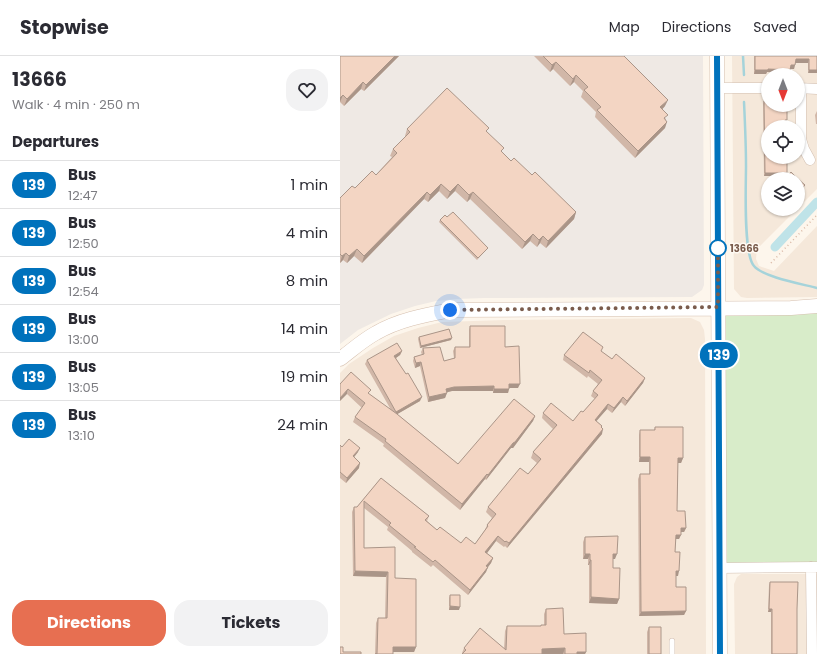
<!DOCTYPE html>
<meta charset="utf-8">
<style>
body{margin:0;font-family:Poppins,sans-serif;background:#f2f2f3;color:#2b2b33;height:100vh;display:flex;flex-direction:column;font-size:15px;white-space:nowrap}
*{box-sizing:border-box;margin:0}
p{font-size:13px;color:#7c7c81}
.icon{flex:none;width:22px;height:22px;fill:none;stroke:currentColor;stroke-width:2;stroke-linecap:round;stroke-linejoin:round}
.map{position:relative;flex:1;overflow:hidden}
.details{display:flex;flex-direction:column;background:#fff;width:340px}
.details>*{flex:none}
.badge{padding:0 8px;border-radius:13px;font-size:14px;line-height:26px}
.needle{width:26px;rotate:180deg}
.controls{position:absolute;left:421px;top:12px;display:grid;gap:8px}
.controls a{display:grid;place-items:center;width:44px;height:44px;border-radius:50%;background:#fff;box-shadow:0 1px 3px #0004;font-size:20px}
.you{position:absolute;width:20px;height:20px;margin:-10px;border:3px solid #fff;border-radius:50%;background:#1a73e8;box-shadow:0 0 0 6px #1a73e833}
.map>.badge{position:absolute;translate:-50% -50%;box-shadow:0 0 0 2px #fff}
h2{padding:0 12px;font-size:15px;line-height:36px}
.round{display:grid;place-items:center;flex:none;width:42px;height:42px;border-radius:16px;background:#f2f2f3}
.summary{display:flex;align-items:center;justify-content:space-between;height:68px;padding:0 12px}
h1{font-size:19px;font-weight:700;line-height:30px}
.button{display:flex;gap:8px;margin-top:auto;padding:8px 12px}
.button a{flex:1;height:46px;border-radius:16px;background:#e76f51;color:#fff;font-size:16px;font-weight:700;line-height:46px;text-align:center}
.button a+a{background:#f2f2f3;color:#2b2b33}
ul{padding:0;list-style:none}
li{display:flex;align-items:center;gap:12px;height:48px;padding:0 12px;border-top:1px solid #e1e1e2}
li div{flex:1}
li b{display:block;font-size:15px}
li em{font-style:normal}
li .badge{min-width:44px;font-weight:700;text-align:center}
header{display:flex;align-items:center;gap:24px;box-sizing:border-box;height:56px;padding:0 20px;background:#fff;border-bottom:1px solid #e1e1e2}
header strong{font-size:19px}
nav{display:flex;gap:22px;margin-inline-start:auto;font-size:14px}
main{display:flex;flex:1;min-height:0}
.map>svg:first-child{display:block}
.residential{fill:#f5e8da;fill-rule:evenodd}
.industrial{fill:#efe9e4}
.green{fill:#d8ecc9}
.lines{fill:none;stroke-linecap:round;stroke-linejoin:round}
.stream{stroke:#a5d3da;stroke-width:2.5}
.canal{stroke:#bfe3e8;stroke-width:9}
.lane-casing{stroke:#d1beb0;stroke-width:6}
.street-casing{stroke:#d1beb0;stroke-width:11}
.secondary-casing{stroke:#d6c0b0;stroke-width:15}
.path{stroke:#d9b8a5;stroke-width:1.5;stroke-dasharray:1 3;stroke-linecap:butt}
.lane{stroke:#fff;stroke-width:5}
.street{stroke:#fff;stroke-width:10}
.secondary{stroke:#fff;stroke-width:14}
.wall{fill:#d1b7a8}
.shaded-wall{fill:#aa9588}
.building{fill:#f3d5c3;stroke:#aa9588}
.line-casing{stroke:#fff;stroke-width:9}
.line{stroke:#0072bc;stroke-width:6}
.walk{stroke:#7a5c4d;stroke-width:4;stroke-dasharray:0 7.2}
.stop-dot{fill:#fff;stroke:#0072bc;stroke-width:2}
.labels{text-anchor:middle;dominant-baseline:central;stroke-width:3;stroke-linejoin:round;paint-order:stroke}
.stop-label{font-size:10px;font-weight:bold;fill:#7a5c4d;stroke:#fffaf3;text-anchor:start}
</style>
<header>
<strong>Stopwise</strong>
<nav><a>Map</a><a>Directions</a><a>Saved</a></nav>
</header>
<main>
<section class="details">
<div class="summary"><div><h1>13666</h1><p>Walk · 4 min · 250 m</p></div><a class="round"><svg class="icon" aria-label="heart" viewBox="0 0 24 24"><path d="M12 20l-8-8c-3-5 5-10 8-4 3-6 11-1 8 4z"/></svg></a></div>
<h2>Departures</h2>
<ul>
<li><span class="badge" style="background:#0072bc;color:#fff">139</span><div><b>Bus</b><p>12:47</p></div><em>1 min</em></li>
<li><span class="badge" style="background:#0072bc;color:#fff">139</span><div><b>Bus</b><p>12:50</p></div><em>4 min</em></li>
<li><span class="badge" style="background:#0072bc;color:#fff">139</span><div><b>Bus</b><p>12:54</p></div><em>8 min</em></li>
<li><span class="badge" style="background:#0072bc;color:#fff">139</span><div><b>Bus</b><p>13:00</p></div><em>14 min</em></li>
<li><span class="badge" style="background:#0072bc;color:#fff">139</span><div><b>Bus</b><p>13:05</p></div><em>19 min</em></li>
<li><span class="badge" style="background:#0072bc;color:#fff">139</span><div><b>Bus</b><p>13:10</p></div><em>24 min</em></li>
</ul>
<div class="button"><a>Directions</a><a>Tickets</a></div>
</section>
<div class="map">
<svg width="477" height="598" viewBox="0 0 477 598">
<rect width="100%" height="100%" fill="#fdf6ec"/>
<path class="residential" d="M392 0H477V133L458 152V123H428V153H457L417 193 416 203 419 210 434 215 477 170V241L407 242 401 241 394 233ZM428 19H458V49H428ZM428 71H458V101H428Z
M351 262 360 266 364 274 365 283 366 598H0V317L9 308 33 292 54 280 78 272 102 266 165 264Z
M401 518H477V598H395L394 528 397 521Z"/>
<path class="industrial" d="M0 0H363L364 229 362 234 352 241 144 242 117 243 96 245 75 250 51 258 18 274 0 288Z"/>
<path class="green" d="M477 250V511L379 512V251Z"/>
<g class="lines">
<path class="stream" d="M403 0 404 19
M404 46C405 67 406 89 406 110 406 128 403 198 414 210 423 221 462 228 477 232"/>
<path class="canal" d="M435 191 477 146"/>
<g class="lane-casing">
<path id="lane" d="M332 598V585"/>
</g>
<g class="street-casing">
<path id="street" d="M377 32H428
M458 32 477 33
M461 32V83L464 93 470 104
M471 511 472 598
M379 512 477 511"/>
</g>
<g class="secondary-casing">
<path id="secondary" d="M377 0 380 598
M0 303C12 294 23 284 36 277 58 264 85 259 111 254L451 252 477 250"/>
</g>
<path class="path" d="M431 207 477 159"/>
<use href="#lane" class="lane"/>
<use href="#street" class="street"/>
<use href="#secondary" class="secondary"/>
</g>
<path class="wall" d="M0 0H59L24 35 21 33 4 50 0 46Z
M194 0H284L325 50 322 53 326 64 325 72 295 102 255 61 256 56 241 41 243 35 234 26 230 30 213 13 210 16Z
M414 0H477L468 17V7H455L454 13H450L449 17 427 16 426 18H414Z
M424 45 444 54 446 67 428 71 447 117 446 120H424L423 48Z
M477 55V68H476L475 59Z
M67 73 148 77 162 96 171 105 192 119 236 156 234 163 206 192 200 187 197 191 190 185 182 193 130 143 127 146 115 135 107 143 99 135 88 146 84 143 22 207 14 200 7 207 3 204 0 207V142L36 119 52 101 50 100 53 93 65 81V80Z
M107 161 148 192 147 193 137 204 99 166 100 164Z
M130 270 165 291 178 332H169L168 337H153V335H112L107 336 105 342 88 346 80 310 75 312 73 305 74 301 82 299 81 296 83 292 104 305 114 302 113 295 115 291H129V274Z
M79 281 111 284 80 292 78 283Z
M62 295 60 299 56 302 80 345 57 358 118 408 195 360 193 365 173 392H171L146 424 145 423 120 454 43 390 44 388 13 366 15 361 22 352 7 338 11 316 29 338 51 354 25 308 27 304Z
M262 296 272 303 305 322 303 327 285 350 281 346 272 357 267 353 256 365 262 370V378L167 492 165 490 164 491 156 485 147 497 153 502 151 507 148 511 146 516 128 539 93 509 91 511 72 496V495L47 474 48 471 24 452V492L55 522 76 591 74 596H53L35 598 36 567 38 562H45L46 521 13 520 12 456 14 451H17L41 422 89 460 87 465 97 474 121 487 135 488 145 474 147 469 152 462 146 456 148 451 188 418 197 407 191 402 193 396 213 373 202 362 203 357 233 365 243 356 255 343 251 340 253 335 258 328 248 320 247 322 223 304 224 299Z
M315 371 343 402 341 407H338L337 455 346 472 344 476H341L339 483H336L335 496 338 520H336V531L346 555 344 559 299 560 298 423 300 418H309V406H299V379L300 374H314Z
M0 389 2 391 18 396 14 401 19 412 6 427 0 422Z
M245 481 275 503H273V512L279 543 277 548 249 547V509H248V503H243V486Z
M430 526 457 553V598H431V556H428L429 529Z
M110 539 119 554H109V542Z
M206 553 224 578 246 596 245 598H123L122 597 124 592 164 593 165 575 167 570H201V569H204V558Z
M309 571 321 598H307V576Z"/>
<path class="shaded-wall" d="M55 0H59L24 35 26 29Z
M456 3H469L468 7H454Z
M216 6 213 13 210 16 212 9Z
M451 9H455L454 13H449Z
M428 13 450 14 449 17 427 16 426 18H414L415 14Z
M469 14H477V17H468Z
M236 19 234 26 230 30 233 23Z
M23 26 21 33 4 50 7 43Z
M3 39 0 46V42Z
M328 44 325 50 318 58 320 51Z
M327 66 325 72 295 102 298 95Z
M425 117H447L446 120H424Z
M101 128 99 135 88 146 90 139Z
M118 128 115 135 107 143 110 136Z
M465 129 463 133 458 138V136Z
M87 136 84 143 22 207 24 200Z
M133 136 130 143 127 146 129 139Z
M236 156 234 163 206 192 208 185Z
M193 178 190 185 182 193 185 186Z
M203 180 200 187 197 191 199 184Z
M17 193 14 200 7 207 9 200Z
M6 197 3 204 0 207 2 200Z
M112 282 111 284 80 292 81 290Z
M62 295 60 299 53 304 54 300Z
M81 306 80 310 75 312 76 307Z
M305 322 303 327 285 350 287 345Z
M169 328H180L178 332H168Z
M154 330 153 335H112L104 337 106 333 114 331Z
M8 333 7 338 0 345V342Z
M154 333H169L168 337H153Z
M107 337 105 342 88 346 89 341Z
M82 341 80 345 54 360 56 356Z
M283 341 281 346 272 357 274 352Z
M268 348 267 353 253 369 255 364Z
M195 360 193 365 173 392H171L146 424 148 419 173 387Z
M263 373 262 378 167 492 169 487Z
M20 392 18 396 11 405 13 400Z
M300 401H310L309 406H299Z
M338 402H343L341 407H337Z
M20 407 19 412 6 427 7 422Z
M147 418 145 423 120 454 122 448Z
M341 472H346L344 476H339Z
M336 479H341L339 483H334Z
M158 480 156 485 144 501 145 496Z
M245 498H250L248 503H243Z
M273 498H277L275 503H271Z
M153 502 151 507 145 515 146 510Z
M250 504H251L249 509H248Z
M148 511 146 516 128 539 130 534Z
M15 515 48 516 46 521 13 520Z
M336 515H339L338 520H334Z
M251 541 279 543 277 548 249 547Z
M110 550 120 551 119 554H109Z
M429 553H432L431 556H428Z
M346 555 344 559 299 560 301 556Z
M53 591H76L74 596H51Z
M225 592 223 598H200L202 593Z
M237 596H246L245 598H236Z"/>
<path class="building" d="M0 0H55L26 29 23 26 7 43 3 39 0 42Z
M203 0H284L328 44 320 51 328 59 324 62 327 66 298 95 257 54 261 51 244 34 248 31 236 19 233 23 216 6 212 9Z
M415 0H477V14H469V3H456L455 9H451L450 14 428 13V14H415Z
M107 32 149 72 146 75 164 92 161 95 171 105 174 102 192 119 195 116 236 156 208 185 203 180 199 184 193 178 185 186 133 136 129 139 118 128 110 136 101 128 90 139 87 136 24 200 17 193 9 200 6 197 2 200 0 198V142L12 130 15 132 32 115 36 119 57 97 53 93 70 76 67 73Z
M424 45H428V49H444V54H447V64H445V71H428V101H447V117H425Z
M451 116 458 123H445Z
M458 123 465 129 458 136Z
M113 156 148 192 138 202 100 164 105 159 107 161Z
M130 270H165V291L179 290 180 328H169V333H154V330L114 331 106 333 107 337 89 341 81 306 76 307 74 301 84 298 83 292 100 291 104 305 115 302V291H130Z
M109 273 112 282 81 290 79 281Z
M243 276 263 291 261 295 272 303 276 298 305 322 287 345 283 341 274 352 268 348 255 364 262 370 261 371 263 373 169 487 166 485 165 486 158 480 145 496 153 502 146 510 148 511 130 534 95 504 93 506 74 491H76L49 469 51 467 24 445V492L55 491V522L76 523V591H53V598H35H37L38 562H47L48 516 15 515 14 451H17L41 422 89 460 85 464 97 474 100 471 121 487 126 481 135 488 148 470 147 469 156 458 148 451 180 412 188 418 201 403 193 396 217 369 203 357 211 347 233 365 241 355 243 356 258 339 253 335 262 324 250 314 249 317 224 299Z
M57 287 62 295 54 300 66 318 68 317 82 341 56 356 27 304Z
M11 316 31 334 28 337 57 358 118 408 174 343 195 360 175 386 173 387 148 419 147 418 122 448 45 385 46 383 15 361 25 347 8 333 0 342V328Z
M315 371H343V402H338L337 455H345L346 472H341V479H336L335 496H340L339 515H336V531H346V555L301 556 300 418H310V401H300V374H315Z
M9 383 20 392 13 400 20 407 7 422 0 416V389L2 391Z
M278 480 277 498H273V512H280L279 543 251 541V504H250V498H245V481Z
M430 526H458L457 553V598H432V553H429Z
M110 539H120V551L110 550Z
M223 552 224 578 246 577V596H237V598H225V592L202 593V598H122L126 594 124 592 140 572 166 594 167 570H201V569H206V553Z
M309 571H321V598H309Z
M0 591H3V596H21V598H0Z"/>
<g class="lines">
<g class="line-casing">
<path id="line" d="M377 0 380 598"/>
</g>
<use href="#line" class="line"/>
<path class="walk" d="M110 254 378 251V192"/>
</g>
<circle class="stop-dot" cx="378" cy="192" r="8"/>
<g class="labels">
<g class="stop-label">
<text x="390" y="192">13666</text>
</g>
</g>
</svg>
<div class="controls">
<a><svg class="needle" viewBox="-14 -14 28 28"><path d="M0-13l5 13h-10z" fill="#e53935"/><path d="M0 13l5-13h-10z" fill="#7c7c81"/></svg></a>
<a><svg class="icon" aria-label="locate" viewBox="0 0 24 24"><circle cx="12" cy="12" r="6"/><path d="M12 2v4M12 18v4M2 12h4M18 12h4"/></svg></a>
<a><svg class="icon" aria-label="layers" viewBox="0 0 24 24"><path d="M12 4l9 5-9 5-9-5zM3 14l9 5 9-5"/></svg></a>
</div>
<div class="you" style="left:110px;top:254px"></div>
<b class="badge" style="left:379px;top:299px;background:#0072bc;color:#fff">139</b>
</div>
</main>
